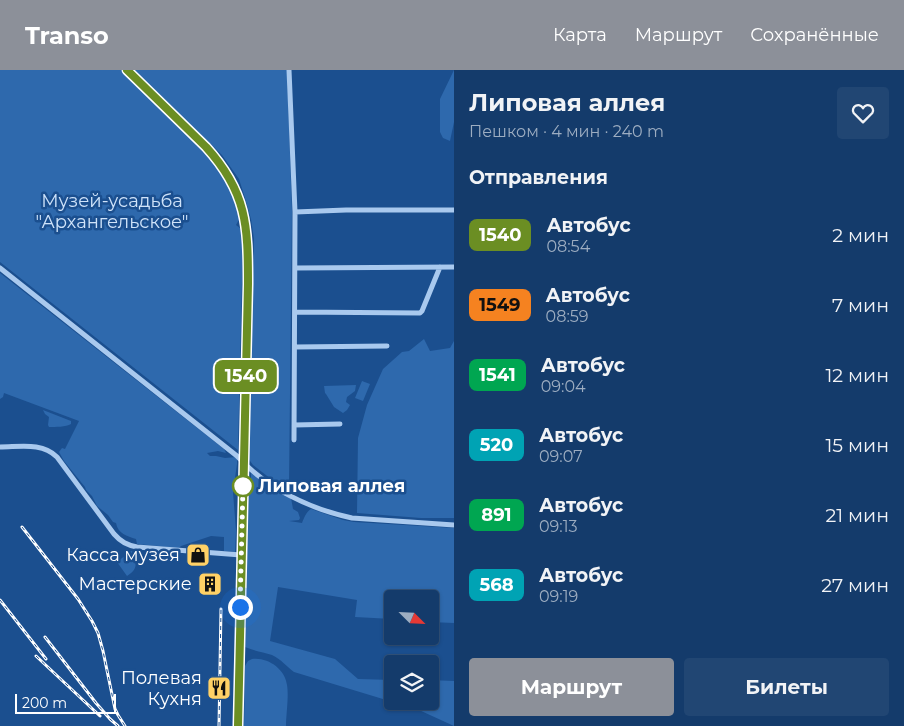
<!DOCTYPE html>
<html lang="ru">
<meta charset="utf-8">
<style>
body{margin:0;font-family:Montserrat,sans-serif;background:#214673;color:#f1f3f6;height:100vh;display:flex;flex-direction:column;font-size:19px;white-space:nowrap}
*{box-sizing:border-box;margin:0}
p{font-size:16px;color:#9dadc1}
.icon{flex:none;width:28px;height:28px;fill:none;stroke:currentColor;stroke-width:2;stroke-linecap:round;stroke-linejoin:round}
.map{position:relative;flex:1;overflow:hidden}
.panel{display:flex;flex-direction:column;background:#143b6b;width:450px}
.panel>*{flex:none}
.badge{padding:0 10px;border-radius:8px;font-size:18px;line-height:32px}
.needle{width:32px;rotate:114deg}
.controls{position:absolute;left:384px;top:520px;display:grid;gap:10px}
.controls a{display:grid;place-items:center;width:55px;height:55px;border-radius:5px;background:#143b6b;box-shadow:0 1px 4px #0004,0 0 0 1px #33557e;font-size:25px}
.scale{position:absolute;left:15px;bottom:12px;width:101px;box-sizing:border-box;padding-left:5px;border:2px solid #fff;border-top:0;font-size:14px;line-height:18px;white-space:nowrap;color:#fff;-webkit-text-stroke:4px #1b4f8f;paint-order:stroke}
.you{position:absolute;width:25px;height:25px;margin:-12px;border:4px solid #fff;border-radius:50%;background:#1a73e8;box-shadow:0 0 0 8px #1a73e833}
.map>.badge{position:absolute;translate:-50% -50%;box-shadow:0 0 0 2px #fff}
h2{padding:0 15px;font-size:19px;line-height:45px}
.round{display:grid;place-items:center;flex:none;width:52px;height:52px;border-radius:5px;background:#214673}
.headline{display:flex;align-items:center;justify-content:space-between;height:85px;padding:0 15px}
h1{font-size:24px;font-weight:700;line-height:38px}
.button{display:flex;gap:10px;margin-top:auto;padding:10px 15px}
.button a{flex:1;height:58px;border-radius:5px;background:#8c9099;color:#fff;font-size:20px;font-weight:700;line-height:58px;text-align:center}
.button a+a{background:#214673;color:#f1f3f6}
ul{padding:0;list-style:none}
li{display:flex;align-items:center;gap:15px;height:70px;padding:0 15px}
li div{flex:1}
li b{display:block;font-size:19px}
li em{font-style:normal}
li .badge{min-width:55px;font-weight:700;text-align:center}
header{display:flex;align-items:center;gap:30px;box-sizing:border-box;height:70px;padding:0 25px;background:#8c9099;color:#fff}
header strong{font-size:24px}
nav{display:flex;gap:28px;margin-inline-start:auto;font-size:18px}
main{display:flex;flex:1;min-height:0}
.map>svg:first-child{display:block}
.green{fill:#2e69ad}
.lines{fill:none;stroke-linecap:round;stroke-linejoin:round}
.minor{stroke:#a9c9ee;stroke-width:5}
.major{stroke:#f0f6ff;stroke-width:6}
.rail-casing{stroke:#fff;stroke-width:3}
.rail{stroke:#1b4f8f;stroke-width:1;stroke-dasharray:4;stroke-linecap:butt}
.line-casing{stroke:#fff;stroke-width:11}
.line{stroke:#6b8e23;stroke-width:8}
.walk{stroke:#fff;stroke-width:5;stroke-dasharray:0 9}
.stop-dot{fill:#fff;stroke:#6b8e23;stroke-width:2.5}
.labels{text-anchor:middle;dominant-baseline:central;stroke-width:5;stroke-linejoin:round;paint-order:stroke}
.park-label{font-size:18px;fill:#cfe3fa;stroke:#1b4f8f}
.stop-label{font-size:18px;font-weight:bold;fill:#fff;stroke:#1b4f8f;text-anchor:start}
.poi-label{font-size:18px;fill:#fff;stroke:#1b4f8f;text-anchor:end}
</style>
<header>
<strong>Transo</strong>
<nav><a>Карта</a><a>Маршрут</a><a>Сохранённые</a></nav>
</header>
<main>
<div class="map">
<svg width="454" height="656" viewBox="0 0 454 656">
<rect width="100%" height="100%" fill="#1b4f8f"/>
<path class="green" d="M0 0H121L203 80C221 98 236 121 241 146L236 155 240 158 242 175V212L238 380 0 192Z
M134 0H287L292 141 289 416 288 419 285 420 253 395 248 388 254 169 251 149 245 128 239 109 222 85Z
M454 0V52L450 71 443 68 440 62V29Z
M0 203 224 379 226 383 218 381 207 383 210 386H216L225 388 237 387V394L233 422 236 461 235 482 224 481V467L211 466 181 476 179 478 137 474 136 469C127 466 118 464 116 453L113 452 108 445 97 436 92 426 86 420 85 417 64 391 59 382 62 378 65 379 79 351 4 323 3 327 0 329Z
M424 269 430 281 450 278 454 271V448H421L357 443 358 368 367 335 383 299 402 282 409 281Z
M362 311 370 314 363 331 355 328Z
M356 315 355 321 347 327 346 332 350 335 347 340 343 343 334 337 326 324 325 323 324 316Z
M43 340 71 351V354C66 357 55 357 49 357L48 355 49 347 45 344Z
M251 403 254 404 291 428 293 439 298 442 300 448 299 450 289 451 302 453C304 448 306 442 311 439L343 450 354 452 454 458V553L430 552V529H392V549L355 547 357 530 278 517 270 571 335 589 358 609 392 610V631H430V610L454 611V656L419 640 294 602C287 597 281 589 272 585 263 582 254 581 245 577L246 519 249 425 251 416Z
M131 481 135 482C135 495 139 498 127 506L117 492Z
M252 589C268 587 285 599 287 615 289 626 286 645 286 656H244L245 596 248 591Z"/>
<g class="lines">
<path class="minor" d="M289 0 295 142 294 370
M295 142 346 140H454
M0 198 237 386C266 418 310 439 352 448L454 455
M295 198 454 197
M295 242 420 243 422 241 440 197
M295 277 387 276
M294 355 340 354
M0 377C20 377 42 372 57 387L114 464C121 472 127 475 137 477L241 485"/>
<path class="major" d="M127 0 206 77C248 122 248 156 248 214L238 656"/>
<g class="rail-casing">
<path id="rail" d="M22 457 78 529 92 551 98 563 103 581 115 639 118 645 125 656
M0 530 46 589
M45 567 96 633 110 649 118 656
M36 586 100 646
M219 656 221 539"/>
</g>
<use href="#rail" class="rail"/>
</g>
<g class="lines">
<g class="line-casing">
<path id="line" d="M127 0 206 77C247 122 248 156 248 214L238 656"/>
</g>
<use href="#line" class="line"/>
<path class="walk" d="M240 537 243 416"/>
</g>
<defs>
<g id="shop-square" transform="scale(1.25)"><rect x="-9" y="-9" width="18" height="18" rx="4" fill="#ffd166" stroke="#1b4f8f"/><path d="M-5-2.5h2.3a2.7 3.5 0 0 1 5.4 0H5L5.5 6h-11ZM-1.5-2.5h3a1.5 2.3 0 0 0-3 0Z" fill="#111"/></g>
<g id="building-square" transform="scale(1.25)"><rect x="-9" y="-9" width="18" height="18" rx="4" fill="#ffd166" stroke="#1b4f8f"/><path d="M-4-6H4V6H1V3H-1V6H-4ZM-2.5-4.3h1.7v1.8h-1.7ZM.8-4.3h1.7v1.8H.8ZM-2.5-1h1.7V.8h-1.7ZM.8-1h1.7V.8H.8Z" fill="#111"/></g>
<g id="restaurant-square" transform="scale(1.25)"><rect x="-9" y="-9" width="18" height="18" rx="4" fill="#ffd166" stroke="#1b4f8f"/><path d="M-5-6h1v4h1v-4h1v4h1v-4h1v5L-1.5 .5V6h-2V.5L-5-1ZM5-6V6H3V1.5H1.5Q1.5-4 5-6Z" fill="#111"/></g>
</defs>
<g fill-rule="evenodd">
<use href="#shop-square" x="198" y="485"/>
<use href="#building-square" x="210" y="514"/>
<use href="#restaurant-square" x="219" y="618"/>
</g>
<circle class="stop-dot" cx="243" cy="416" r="10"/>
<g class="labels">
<g class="park-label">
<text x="112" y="131">Музей-усадьба<tspan x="112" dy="21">"Архангельское"</tspan></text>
</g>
<g class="stop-label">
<text x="258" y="416">Липовая аллея</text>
</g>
<g class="poi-label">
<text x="180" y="485">Касса музея</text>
<text x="192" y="514">Мастерские</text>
<text x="202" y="608">Полевая<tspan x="202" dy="21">Кухня</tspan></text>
</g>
</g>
</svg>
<div class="controls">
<a><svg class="needle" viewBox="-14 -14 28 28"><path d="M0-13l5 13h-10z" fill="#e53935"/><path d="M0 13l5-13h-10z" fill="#9dadc1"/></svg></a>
<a><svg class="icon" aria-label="layers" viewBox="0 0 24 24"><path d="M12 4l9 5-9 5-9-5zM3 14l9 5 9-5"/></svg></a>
</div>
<div class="scale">200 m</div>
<div class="you" style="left:240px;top:537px"></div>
<b class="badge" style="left:246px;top:306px;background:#6b8e23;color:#fff">1540</b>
</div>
<section class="panel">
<div class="headline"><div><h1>Липовая аллея</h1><p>Пешком · 4 мин · 240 m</p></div><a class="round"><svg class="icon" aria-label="heart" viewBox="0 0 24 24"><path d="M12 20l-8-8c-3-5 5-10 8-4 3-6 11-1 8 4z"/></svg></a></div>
<h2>Отправления</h2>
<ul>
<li><span class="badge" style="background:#6b8e23;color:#fff">1540</span><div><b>Автобус</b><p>08:54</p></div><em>2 мин</em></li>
<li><span class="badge" style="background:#f58220;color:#111">1549</span><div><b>Автобус</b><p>08:59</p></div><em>7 мин</em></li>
<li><span class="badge" style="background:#00a651;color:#fff">1541</span><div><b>Автобус</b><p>09:04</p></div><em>12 мин</em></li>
<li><span class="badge" style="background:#00a3b4;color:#fff">520</span><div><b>Автобус</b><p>09:07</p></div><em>15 мин</em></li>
<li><span class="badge" style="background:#00a651;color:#fff">891</span><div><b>Автобус</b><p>09:13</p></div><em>21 мин</em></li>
<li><span class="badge" style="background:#00a3b4;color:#fff">568</span><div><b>Автобус</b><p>09:19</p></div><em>27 мин</em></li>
</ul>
<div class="button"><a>Маршрут</a><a>Билеты</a></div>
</section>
</main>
